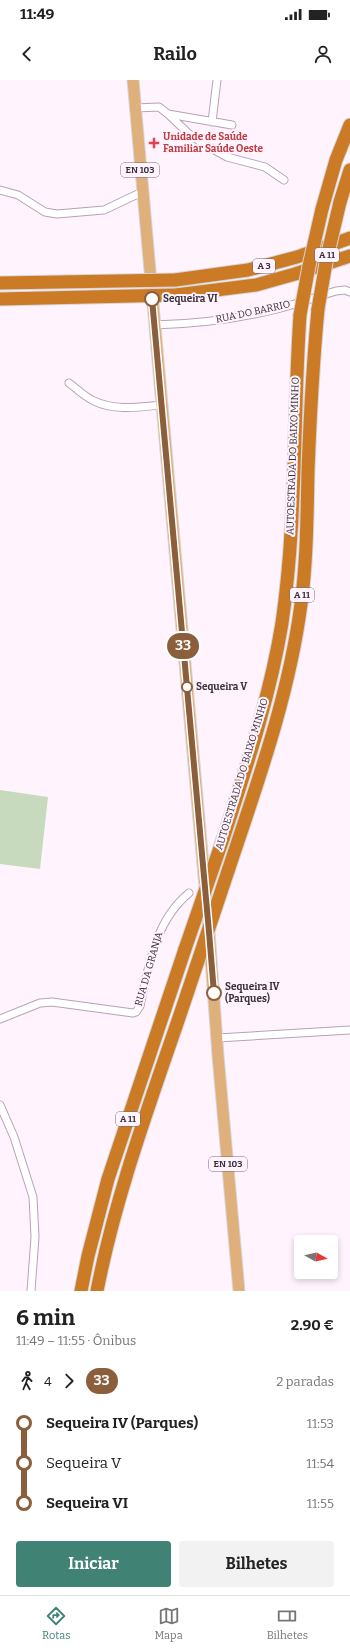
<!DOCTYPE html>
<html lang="pt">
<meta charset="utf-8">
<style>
body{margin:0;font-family:Bitter,serif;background:#f2f2f2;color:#222;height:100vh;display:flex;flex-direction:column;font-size:15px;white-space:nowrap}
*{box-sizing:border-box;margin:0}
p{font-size:13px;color:#767676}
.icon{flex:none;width:22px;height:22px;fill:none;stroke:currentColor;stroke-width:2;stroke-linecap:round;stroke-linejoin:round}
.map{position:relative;height:1211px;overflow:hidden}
.side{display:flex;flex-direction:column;background:#fff;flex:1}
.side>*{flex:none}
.badge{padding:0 8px;border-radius:13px;font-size:14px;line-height:26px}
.needle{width:26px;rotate:98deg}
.tools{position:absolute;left:294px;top:1155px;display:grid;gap:8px}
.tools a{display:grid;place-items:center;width:44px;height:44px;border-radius:4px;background:#fff;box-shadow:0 2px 6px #0003;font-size:20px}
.map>.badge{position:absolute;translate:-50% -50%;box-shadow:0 0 0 2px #fff}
.legs{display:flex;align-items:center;gap:6px;height:44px;padding:0 16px;font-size:13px}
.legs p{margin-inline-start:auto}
.summary{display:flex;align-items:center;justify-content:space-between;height:68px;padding:0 16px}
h1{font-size:22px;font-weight:700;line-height:30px}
.primary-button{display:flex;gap:8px;margin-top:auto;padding:8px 16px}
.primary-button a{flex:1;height:46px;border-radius:4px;background:#408375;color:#fff;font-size:16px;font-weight:700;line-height:46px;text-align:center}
.primary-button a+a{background:#f2f2f2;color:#222}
ul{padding:0 16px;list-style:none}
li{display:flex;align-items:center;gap:14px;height:40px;font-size:15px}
li i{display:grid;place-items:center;width:6px;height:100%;margin:0 5px;background:currentColor}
li i::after{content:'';width:10px;height:10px;margin:-5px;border:3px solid;border-radius:50%;background:#fff}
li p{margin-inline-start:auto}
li:first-child i{background:linear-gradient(#0000 50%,currentColor 0)}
li:last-child i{background:linear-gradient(currentColor 50%,#0000 0)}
.status{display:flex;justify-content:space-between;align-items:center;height:28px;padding:0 20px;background:#fff;direction:ltr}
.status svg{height:11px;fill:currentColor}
header{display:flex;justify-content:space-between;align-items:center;height:52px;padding:0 16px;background:#fff;font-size:18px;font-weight:700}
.tabs{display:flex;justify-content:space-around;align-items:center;height:56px;border-top:1px solid #e0e0e0;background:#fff;font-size:11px;color:#767676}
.tabs a{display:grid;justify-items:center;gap:2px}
.tabs .selected{color:#408375}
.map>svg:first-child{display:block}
.green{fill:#c8dabd}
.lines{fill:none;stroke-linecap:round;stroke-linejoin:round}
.street-casing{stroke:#b9a0b8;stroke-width:9}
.primary-casing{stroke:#d8d6d8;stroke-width:13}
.highway-casing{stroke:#d8d6d8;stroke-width:15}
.street{stroke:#fff;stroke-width:7}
.primary{stroke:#e0b07c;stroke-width:11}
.highway{stroke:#cb7b25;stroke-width:13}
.highway-bridge-casing{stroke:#d8d6d8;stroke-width:15;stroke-linecap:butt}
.highway-bridge{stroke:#cb7b25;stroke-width:13}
.line-1-casing{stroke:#fff;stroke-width:9}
.line-1{stroke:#8b5e3c;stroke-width:6}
.health-dot{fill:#e0444e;stroke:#fff4fe;stroke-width:1.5}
.stop-1-dot{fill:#fff;stroke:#8b5e3c;stroke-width:2}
.labels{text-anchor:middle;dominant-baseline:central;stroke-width:4;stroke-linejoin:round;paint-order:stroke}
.shield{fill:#fff4fe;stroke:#756b75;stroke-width:1}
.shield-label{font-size:9px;font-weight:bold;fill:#3a303a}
.health-label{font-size:10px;font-weight:bold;fill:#be3a42;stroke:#fff4fe;text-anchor:start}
.stop-label{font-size:10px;font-weight:bold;fill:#3a303a;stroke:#fff4fe;text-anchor:start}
.street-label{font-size:10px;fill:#3a303a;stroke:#fff4fe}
</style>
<div class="status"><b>11:49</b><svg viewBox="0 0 49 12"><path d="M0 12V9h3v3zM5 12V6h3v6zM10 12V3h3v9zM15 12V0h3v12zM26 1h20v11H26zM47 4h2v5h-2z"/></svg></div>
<header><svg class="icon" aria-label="back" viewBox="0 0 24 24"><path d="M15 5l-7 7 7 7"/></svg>Railo<svg class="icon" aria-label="person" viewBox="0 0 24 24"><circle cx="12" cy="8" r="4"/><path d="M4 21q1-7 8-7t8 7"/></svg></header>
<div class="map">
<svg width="350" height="1211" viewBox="0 0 350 1211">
<rect width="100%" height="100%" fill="#fff4fe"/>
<path class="green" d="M0 710 48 717 40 789 0 784Z"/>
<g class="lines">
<g class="street-casing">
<path id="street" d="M135 28 159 27 168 34 189 54 207 66 227 77 265 87 284 100
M168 34 232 45
M212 42 217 0
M0 110 18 115 45 132 57 134 104 130 142 112
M154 245C196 244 237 239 277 229 297 224 316 217 336 211L345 210 350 212
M69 303C77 309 85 317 94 321 114 331 140 327 161 325
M0 939 40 923 52 922 133 933 136 932 140 926C149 885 155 841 189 813
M217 958 350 950
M0 1025 14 1057 33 1117 35 1157 31 1211"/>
</g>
<g class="primary-casing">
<path id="primary" d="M133 0 209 852 218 976 239 1211"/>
</g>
<g class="highway-casing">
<path id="highway" d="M340 122 350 90
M322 129 336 80 350 45
M175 200 248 190 297 177 350 158
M176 215 256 205 295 194 350 176
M223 759C246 688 270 617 282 543 297 441 293 337 300 235
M228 791C257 704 289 616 301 524 307 480 307 435 308 391 310 337 313 283 318 229
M81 1211 88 1176 108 1099 185 869
M97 1211C117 1108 155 1010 188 911"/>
</g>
<use href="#street" class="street"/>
<use href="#primary" class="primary"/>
<use href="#highway" class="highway"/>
<g class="highway-bridge-casing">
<path id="highway-bridge" d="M0 203 175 200
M0 219 176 215
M318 229 327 177 340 122
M300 235 309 186 322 129
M185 869 223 759
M188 911 228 791"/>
</g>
<use href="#highway-bridge" class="highway-bridge"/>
</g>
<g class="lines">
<g class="line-1-casing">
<path id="line-1" d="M152 219 209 852 214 913"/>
</g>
<use href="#line-1" class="line-1"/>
</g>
<path class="health-dot" d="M152 57h4v4h4v4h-4v4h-4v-4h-4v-4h4z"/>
<g class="stop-1-dot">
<circle cx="152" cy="219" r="7"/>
<circle cx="187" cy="607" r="5"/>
<circle cx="214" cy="913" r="7"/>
</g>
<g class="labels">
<g class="shield">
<rect x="121" y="83" width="38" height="14" rx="3"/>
<rect x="315" y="168" width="24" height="14" rx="3"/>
<rect x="253" y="179" width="22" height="14" rx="3"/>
<rect x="290" y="508" width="24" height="14" rx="3"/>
<rect x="116" y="1032" width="24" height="14" rx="3"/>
<rect x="209" y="1077" width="38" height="14" rx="3"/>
</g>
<g class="shield-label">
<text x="140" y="90">EN 103</text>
<text x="327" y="175">A 11</text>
<text x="264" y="186">A 3</text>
<text x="302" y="515">A 11</text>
<text x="128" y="1039">A 11</text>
<text x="228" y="1084">EN 103</text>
</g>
<g class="health-label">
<text x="163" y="57">Unidade de Saúde<tspan x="163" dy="12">Familiar Saúde Oeste</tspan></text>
</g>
<g class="stop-label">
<text x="163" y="219">Sequeira VI</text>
<text x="196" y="607">Sequeira V</text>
<text x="225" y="907">Sequeira IV<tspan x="225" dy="12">(Parques)</tspan></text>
</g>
<g class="street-label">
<text transform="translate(253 232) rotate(-12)">RUA DO BARRIO</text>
<text transform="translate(293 376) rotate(-88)">AUTOESTRADA DO BAIXO MINHO</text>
<text transform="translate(242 694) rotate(-73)">AUTOESTRADA DO BAIXO MINHO</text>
<text transform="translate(149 889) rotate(-74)">RUA DA GRANJA</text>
</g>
</g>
</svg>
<div class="tools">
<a><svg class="needle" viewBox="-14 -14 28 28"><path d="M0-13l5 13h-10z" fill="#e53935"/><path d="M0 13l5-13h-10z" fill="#767676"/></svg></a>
</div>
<b class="badge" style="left:183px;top:566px;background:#8b5e3c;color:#fff">33</b>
</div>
<section class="side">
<div class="summary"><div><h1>6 min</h1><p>11:49 – 11:55 · Ônibus</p></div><b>2.90 €</b></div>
<div class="legs"><svg class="icon" aria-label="walk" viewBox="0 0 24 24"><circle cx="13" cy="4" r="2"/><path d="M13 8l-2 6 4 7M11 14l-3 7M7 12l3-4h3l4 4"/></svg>4<svg class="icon" aria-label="forward" viewBox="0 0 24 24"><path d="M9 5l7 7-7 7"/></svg><b class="badge" style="background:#8b5e3c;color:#fff">33</b><p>2 paradas</p></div>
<ul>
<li><i style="color:#8b5e3c"></i><b>Sequeira IV (Parques)</b><p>11:53</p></li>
<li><i style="color:#8b5e3c"></i><span>Sequeira V</span><p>11:54</p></li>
<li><i style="color:#8b5e3c"></i><b>Sequeira VI</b><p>11:55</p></li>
</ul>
<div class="primary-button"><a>Iniciar</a><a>Bilhetes</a></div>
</section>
<nav class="tabs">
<a class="selected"><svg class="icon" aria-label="directions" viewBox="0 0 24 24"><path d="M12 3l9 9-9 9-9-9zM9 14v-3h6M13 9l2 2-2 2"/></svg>Rotas</a>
<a><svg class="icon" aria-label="map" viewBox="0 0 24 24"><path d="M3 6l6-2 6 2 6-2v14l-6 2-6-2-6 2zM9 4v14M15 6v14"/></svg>Mapa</a>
<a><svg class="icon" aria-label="tickets" viewBox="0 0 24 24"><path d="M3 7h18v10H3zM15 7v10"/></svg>Bilhetes</a>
</nav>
